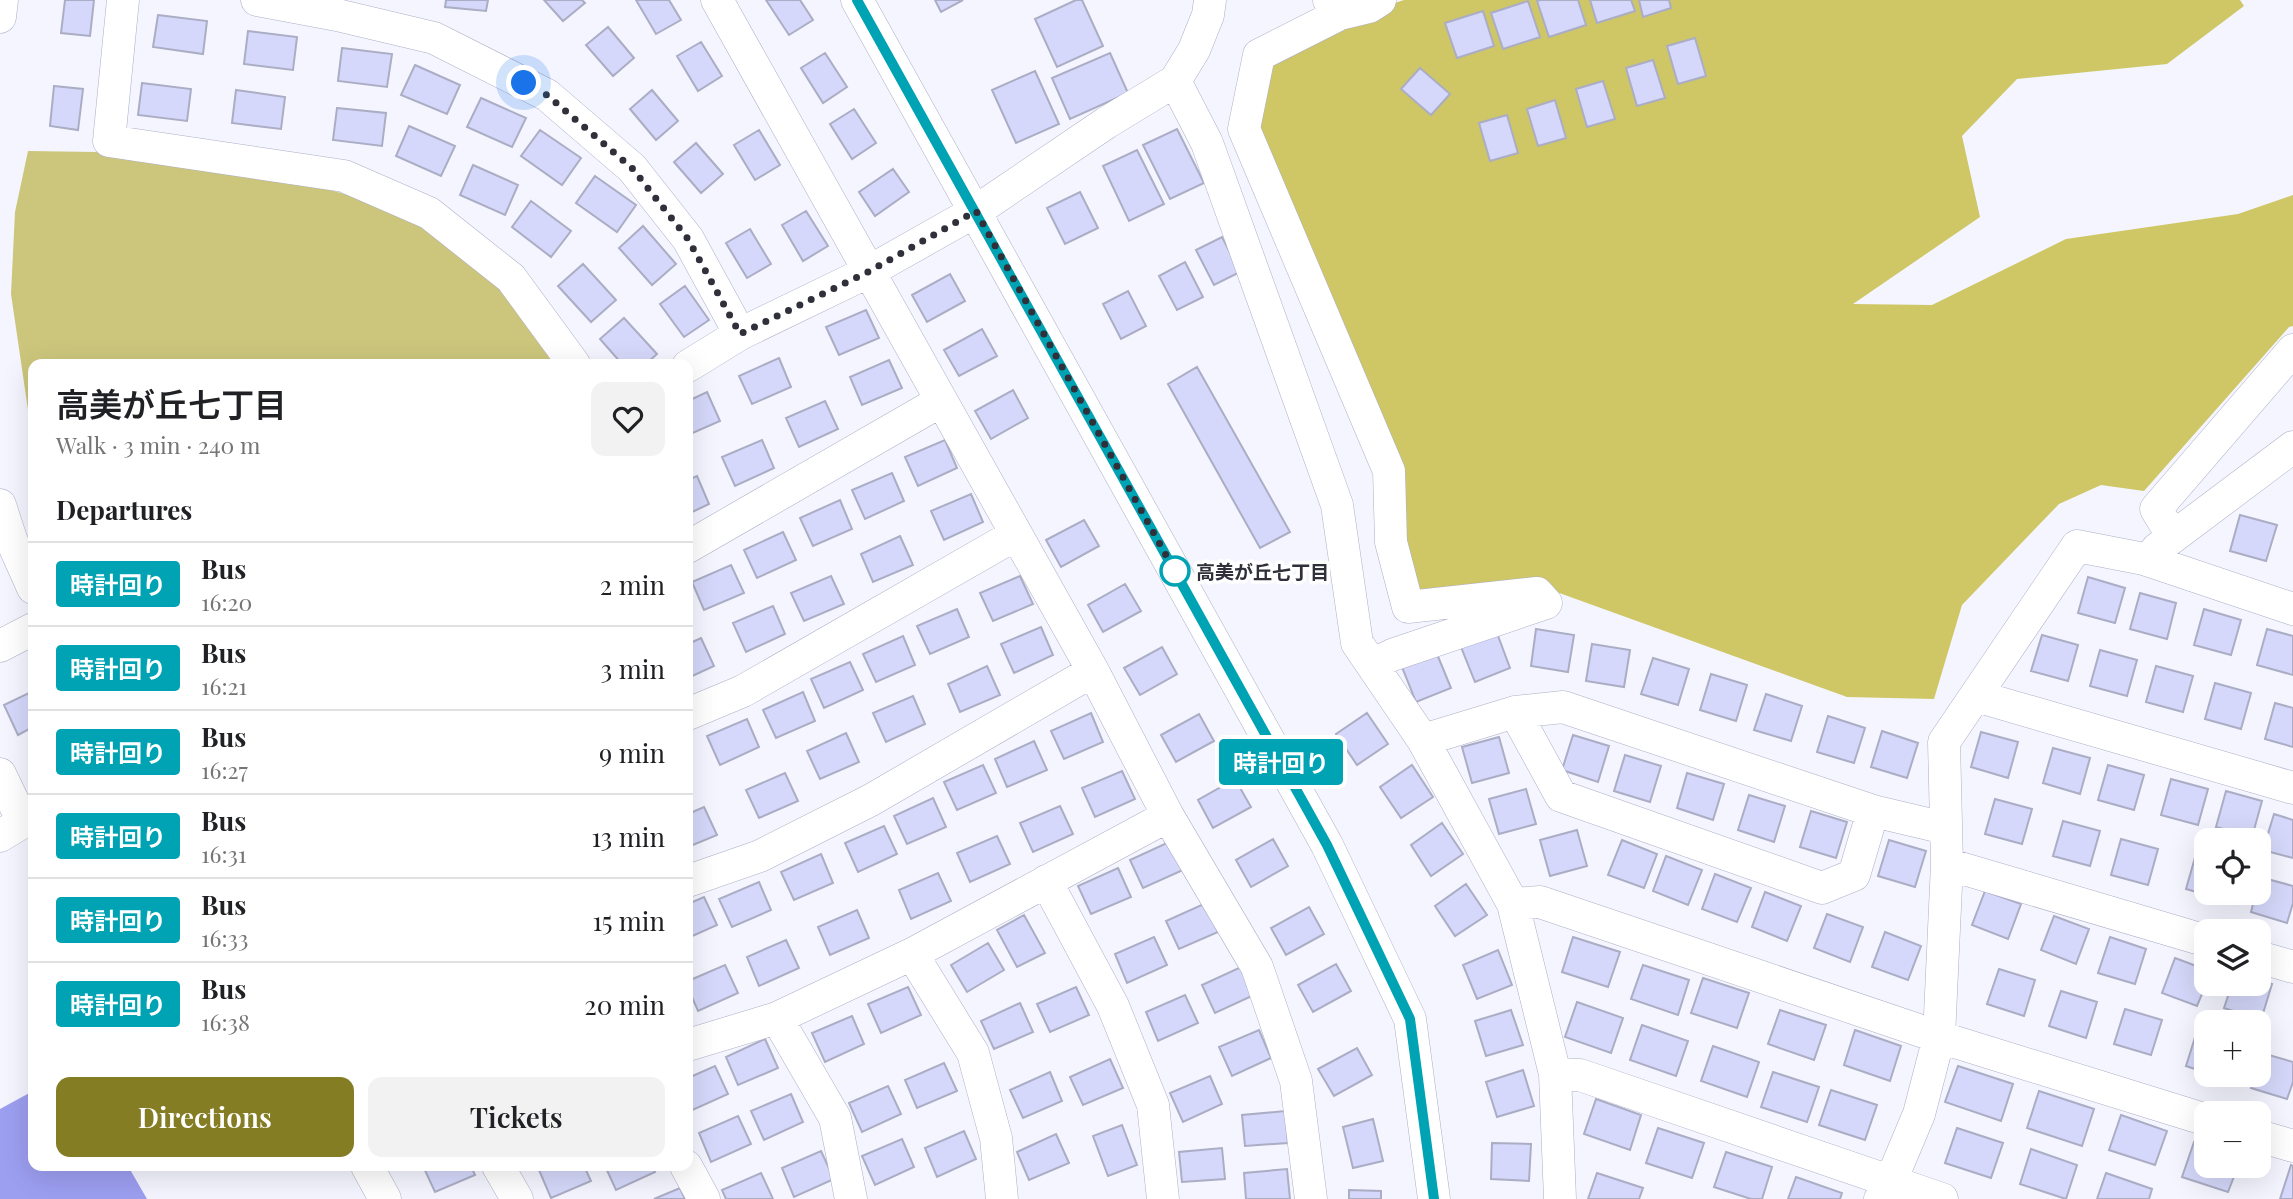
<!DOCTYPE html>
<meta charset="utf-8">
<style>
body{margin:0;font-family:"Playfair Display","Noto Sans JP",serif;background:#f2f2f2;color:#202124;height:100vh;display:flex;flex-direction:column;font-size:26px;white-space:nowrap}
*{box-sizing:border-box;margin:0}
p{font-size:23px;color:#757577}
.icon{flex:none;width:38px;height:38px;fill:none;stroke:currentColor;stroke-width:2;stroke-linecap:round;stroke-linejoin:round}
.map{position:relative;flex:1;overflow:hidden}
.side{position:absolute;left:28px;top:359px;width:665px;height:812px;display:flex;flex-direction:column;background:#fff;border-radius:14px;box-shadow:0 7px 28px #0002}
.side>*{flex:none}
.badge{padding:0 14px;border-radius:5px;font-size:24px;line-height:46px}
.tools{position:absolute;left:2194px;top:828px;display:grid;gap:14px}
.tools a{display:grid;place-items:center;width:77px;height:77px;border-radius:14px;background:#fff;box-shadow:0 7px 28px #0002;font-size:35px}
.you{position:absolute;width:35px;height:35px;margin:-18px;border:5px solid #fff;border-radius:50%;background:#1a73e8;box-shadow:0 0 0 10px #1a73e833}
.map>.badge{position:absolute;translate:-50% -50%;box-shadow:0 0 0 4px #fff}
h2{padding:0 28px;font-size:26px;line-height:63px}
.round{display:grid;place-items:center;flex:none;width:74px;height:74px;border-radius:14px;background:#f2f2f2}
.overview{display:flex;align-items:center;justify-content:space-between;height:119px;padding:0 28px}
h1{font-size:33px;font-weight:600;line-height:52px}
.cta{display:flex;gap:14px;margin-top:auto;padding:14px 28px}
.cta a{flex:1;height:80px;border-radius:14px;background:#857d24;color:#fff;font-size:28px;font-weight:600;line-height:80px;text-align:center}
.cta a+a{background:#f2f2f2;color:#202124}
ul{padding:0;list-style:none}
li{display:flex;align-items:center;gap:21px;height:84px;padding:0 28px;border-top:2px solid #e0e0e0}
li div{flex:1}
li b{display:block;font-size:26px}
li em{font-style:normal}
li .badge{min-width:77px;font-weight:700;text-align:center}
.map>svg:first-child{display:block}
.green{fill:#ccc67c}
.forest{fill:#cfc666}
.water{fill:#9c9ef0}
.building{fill:#d5d8fa;stroke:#abadc4;stroke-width:2}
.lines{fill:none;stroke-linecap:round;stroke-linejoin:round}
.minor-casing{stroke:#adafc6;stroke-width:33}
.minor{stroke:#fff;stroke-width:32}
.line-casing{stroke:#fff;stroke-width:16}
.line{stroke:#00a3b4;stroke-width:10}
.walk{stroke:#2f3039;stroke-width:7;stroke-dasharray:0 12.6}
.stop-dot{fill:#fff;stroke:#00a3b4;stroke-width:3.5}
.labels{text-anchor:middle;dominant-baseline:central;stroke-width:7;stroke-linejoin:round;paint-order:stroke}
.stop-label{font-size:19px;font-weight:bold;fill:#2f3039;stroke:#fff;text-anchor:start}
</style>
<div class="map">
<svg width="2293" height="1199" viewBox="0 0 2293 1199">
<rect width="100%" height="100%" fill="#f4f5ff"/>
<path class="green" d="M28 151 96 152 302 182 348 195 443 236 524 310 558 364H33V444L11 294 15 212Z"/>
<path class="forest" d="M1404 0H2240L2244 6 2167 64 2017 79 1962 136 1980 217 1853 304 1932 305 2066 239 2238 214 2293 195V326L2289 327 2144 491 2101 485 2059 504 1962 605 1934 699 1847 697 1551 590 1404 591 1383 472 1244 132 1277 41Z"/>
<path class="water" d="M33 1091V1166H128L147 1199H0V1109Z"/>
<path class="building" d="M65 0H94L90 36 61 33Z
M446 0H488L486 11 445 7Z
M544 0H582L585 3 563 21Z
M636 0H669L681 20 656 34Z
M766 0H800L813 20 789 35Z
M935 0H963L941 12Z
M1076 0H1082L1103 46 1057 67 1035 19Z
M1541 0H1578L1586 25 1549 37 1537 1Z
M1590 0H1631L1635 11 1597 23Z
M1639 0H1669L1671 8 1643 17Z
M1528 1 1540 37 1503 49 1491 13Z
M1483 11 1494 46 1457 58 1445 23Z
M158 15 207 21 203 54 153 47Z
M608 27 634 58 613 76 586 45Z
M248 31 297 37 293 70 244 64Z
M1695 38 1706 76 1678 84 1667 46Z
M701 42 722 76 698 91 677 56Z
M342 48 392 54 387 87 338 81Z
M825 53 847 87 823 103 801 68Z
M1110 53 1128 93 1070 119 1052 78Z
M1653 60 1665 98 1637 106 1626 68Z
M415 65 460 85 447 114 401 95Z
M1420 68 1450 94 1431 115 1401 89Z
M1035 71 1059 124 1016 143 992 90Z
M1603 81 1615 119 1587 127 1576 89Z
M142 83 191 89 187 121 138 115Z
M54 86 83 89 78 130 50 126Z
M236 90 285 97 281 129 232 123Z
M652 90 678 121 656 140 630 109Z
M481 98 526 118 512 147 467 127Z
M1555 100 1566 138 1538 146 1527 109Z
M337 108 386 113 382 146 333 140Z
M854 109 876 143 852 159 830 124Z
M1507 115 1518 153 1490 161 1479 123Z
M409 126 455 146 441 176 396 156Z
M1177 129 1204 183 1170 199 1143 145Z
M540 130 581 158 562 185 521 156Z
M759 130 780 165 755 180 734 145Z
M696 143 723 174 701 193 674 162Z
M1137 150 1164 204 1129 221 1103 166Z
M473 165 518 185 505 215 460 195Z
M893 169 909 192 875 216 859 192Z
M595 176 636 205 617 232 576 203Z
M1080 192 1098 228 1065 244 1047 208Z
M531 201 571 231 551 257 512 227Z
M806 211 828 246 803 261 782 225Z
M643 226 676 264 652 285 619 248Z
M750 229 771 264 747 278 726 243Z
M1222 237 1240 272 1214 285 1196 250Z
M1185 262 1203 297 1177 310 1159 276Z
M583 264 616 300 591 322 558 286Z
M950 274 965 301 927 322 912 295Z
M685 286 709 320 684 337 660 304Z
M1128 291 1146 326 1121 339 1103 304Z
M866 310 879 338 839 355 826 327Z
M624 318 657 354 646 364H622L600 339Z
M982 329 997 356 959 376 944 350Z
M779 358 791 387 752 404 739 376Z
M889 360 902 388 862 405 850 377Z
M1197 367 1290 532 1260 548 1168 384Z
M1013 390 1028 418 991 439 975 411Z
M707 392 720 421 688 435V401Z
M825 401 838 429 799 447 786 418Z
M762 440 774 468 735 486 722 457Z
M945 440 957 468 918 486 905 457Z
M892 473 904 501 865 519 852 490Z
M697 476 709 504 688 514V480Z
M971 494 983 522 944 540 931 511Z
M840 500 852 529 813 546 800 518Z
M2240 515 2277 525 2266 561 2230 551Z
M1084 520 1099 546 1061 567 1046 540Z
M783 532 796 560 757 578 744 550Z
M900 536 913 565 873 582 861 554Z
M731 565 744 593 704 610 692 582Z
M831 576 844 604 804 621 791 593Z
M1020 576 1033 604 993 621 980 593Z
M2088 577 2125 588 2115 623 2078 613Z
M1125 584 1141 611 1103 632 1088 605Z
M2140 593 2176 603 2167 639 2130 629Z
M773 606 785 634 746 652 733 623Z
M957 609 969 637 930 654 917 626Z
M2204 609 2241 620 2231 655 2194 645Z
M1041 627 1053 655 1014 673 1001 644Z
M1536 629 1574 635 1568 672 1531 666Z
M2267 629 2293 636V675L2257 665Z
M1497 633 1510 668 1475 682 1461 647Z
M2042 635 2078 645 2068 681 2031 671Z
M903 636 915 665 876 682 863 654Z
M701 638 714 666 688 678V644Z
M1592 644 1630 650 1624 687 1586 681Z
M1162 647 1177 674 1140 695 1124 668Z
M2100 650 2137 660 2127 696 2090 686Z
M1437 654 1451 688 1416 702 1402 667Z
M1653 658 1689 669 1678 705 1641 694Z
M850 662 863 690 824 708 811 679Z
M987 666 1000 695 960 712 948 684Z
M2156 666 2193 676 2183 712 2146 702Z
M1711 674 1747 685 1736 721 1700 710Z
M2215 683 2251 693 2241 729 2205 719Z
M33 691V727L18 735 4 705Z
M803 692 815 721 776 738 763 710Z
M1766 694 1802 706 1791 741 1754 730Z
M913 696 925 724 886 742 873 713Z
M2275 703 2293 708V747L2265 739Z
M1091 713 1103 742 1064 759 1051 731Z
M1367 713 1388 744 1357 765 1336 734Z
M1199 714 1214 741 1176 762 1161 735Z
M1828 716 1865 728 1854 763 1817 752Z
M747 719 759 747 720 765 707 736Z
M1882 731 1918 743 1907 778 1871 767Z
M1981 732 2018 742 2008 778 1971 767Z
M846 733 859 762 820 779 807 751Z
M1573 735 1609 746 1598 782 1562 770Z
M1499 737 1509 773 1472 783 1462 747Z
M1034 741 1047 770 1007 787 995 759Z
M2053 748 2090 758 2080 794 2043 783Z
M1625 755 1661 766 1650 802 1614 791Z
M983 765 996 793 957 810 944 782Z
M1412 765 1433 797 1401 818 1380 787Z
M2108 765 2144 775 2134 810 2098 800Z
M1122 771 1135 799 1095 817 1082 788Z
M785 773 798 801 759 818 746 790Z
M1687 773 1724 784 1713 820 1677 808Z
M1235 779 1251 807 1213 828 1198 800Z
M2171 779 2208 789 2198 825 2161 815Z
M1526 789 1536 824 1499 834 1489 799Z
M2226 791 2262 801 2252 837 2216 827Z
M1749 795 1785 806 1774 842 1738 830Z
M933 798 946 827 907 844 894 816Z
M1995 799 2032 809 2022 844 1985 834Z
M1060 806 1073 834 1033 852 1020 823Z
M704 807 717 835 688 847V814Z
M1811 811 1847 822 1836 858 1800 847Z
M2274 814 2293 820V858L2263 850Z
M2063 821 2100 831 2090 866 2053 856Z
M1442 823 1463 854 1431 876 1411 845Z
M884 826 897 854 858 872 845 843Z
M1577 830 1587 866 1550 876 1540 840Z
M997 836 1010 864 970 882 957 853Z
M1273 839 1288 866 1251 887 1236 860Z
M2121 839 2158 849 2148 885 2111 875Z
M1622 840 1657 854 1644 888 1608 875Z
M1889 840 1926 851 1915 887 1878 876Z
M1169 842 1183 870 1143 888 1130 860Z
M821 854 833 883 794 900 781 872Z
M2196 854 2207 857V892H2224L2222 899 2186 889Z
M1666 856 1702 870 1688 905 1653 891Z
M1118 868 1131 897 1091 914 1078 886Z
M938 873 951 901 911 919 899 890Z
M1715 874 1751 888 1737 922 1702 909Z
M2260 877 2293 886V903L2287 923 2251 912 2256 892H2259Z
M759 882 771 910 732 927 719 899Z
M1466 884 1487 915 1455 936 1435 906Z
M1985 891 2021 904 2008 939 1972 925Z
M1765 892 1801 906 1787 941 1752 927Z
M704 897 717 925 688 938V904Z
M1206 903 1218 932 1179 949 1166 921Z
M1309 907 1324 934 1286 955 1271 928Z
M857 910 869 938 830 955 818 927Z
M1827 914 1863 927 1850 962 1814 948Z
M1024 915 1045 953 1017 967 997 930Z
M2054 916 2089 929 2076 964 2041 950Z
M1885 932 1921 946 1908 980 1872 967Z
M1154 937 1167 965 1127 983 1115 954Z
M1573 937 1620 952 1608 987 1562 972Z
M2110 937 2146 949 2135 984 2098 973Z
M786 940 799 968 759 986 747 957Z
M988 943 1004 970 967 992 951 965Z
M1498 950 1512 985 1477 999 1463 965Z
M2175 958 2207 970V982L2197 1006 2162 993Z
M1336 964 1351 991 1313 1012 1298 985Z
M725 965 738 993 698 1011 688 988V981Z
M1643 965 1689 980 1678 1015 1631 999Z
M1241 967 1254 995 1215 1013 1202 985Z
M1999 969 2035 980 2024 1016 1987 1004Z
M1703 978 1749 993 1737 1028 1691 1013Z
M2259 980 2272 984 2261 1020 2224 1008 2232 984H2259Z
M908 987 921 1015 881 1033 868 1004Z
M1076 987 1089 1015 1050 1032 1037 1004Z
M2061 991 2097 1002 2086 1038 2049 1026Z
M1185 995 1198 1023 1158 1041 1146 1012Z
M1577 1002 1623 1018 1611 1053 1565 1037Z
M1020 1003 1033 1032 994 1049 981 1021Z
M2125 1009 2162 1020 2151 1055 2114 1044Z
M1511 1010 1523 1045 1486 1056 1475 1021Z
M1780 1010 1826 1025 1814 1060 1768 1044Z
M852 1016 864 1044 825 1062 812 1033Z
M1642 1025 1688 1041 1676 1076 1630 1060Z
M1259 1030 1271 1058 1232 1076 1219 1047Z
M1855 1030 1901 1046 1890 1081 1844 1065Z
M2197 1031 2207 1034V1073L2186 1066Z
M765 1039 778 1068 738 1085 726 1057Z
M1713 1046 1759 1062 1747 1097 1701 1081Z
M1357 1048 1372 1075 1334 1096 1318 1069Z
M2262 1053 2293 1062V1082L2287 1099 2251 1088 2256 1074H2259V1063Z
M1110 1059 1123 1088 1083 1105 1070 1077Z
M944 1063 957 1091 917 1108 905 1080Z
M715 1066 728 1094 688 1112V1078Z
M1958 1066 2013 1084 2001 1121 1945 1102Z
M1523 1070 1534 1106 1497 1117 1486 1082Z
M1050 1072 1062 1101 1023 1118 1010 1090Z
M1773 1072 1819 1087 1807 1122 1761 1107Z
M1210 1076 1222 1104 1183 1122 1170 1093Z
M888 1086 901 1114 862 1132 849 1103Z
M1831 1090 1877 1105 1865 1140 1819 1125Z
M2039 1091 2094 1109 2082 1146 2027 1128Z
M791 1094 803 1122 764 1140 751 1111Z
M1596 1099 1641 1115 1630 1150 1584 1134Z
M1285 1111 1288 1143 1245 1146 1242 1115Z
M2121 1115 2167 1131 2155 1165 2109 1150Z
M738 1116 751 1144 711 1162 699 1133Z
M1373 1119 1383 1161 1353 1168 1343 1127Z
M1122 1125 1137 1165 1108 1176 1093 1136Z
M1658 1128 1704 1143 1692 1178 1646 1163Z
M1957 1128 2003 1143 1991 1178 1945 1163Z
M964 1131 976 1159 937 1177 925 1148Z
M1056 1134 1069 1163 1029 1180 1017 1152Z
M902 1139 914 1167 875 1185 862 1156Z
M2194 1142 2207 1146V1166H2238L2228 1192 2182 1177Z
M1492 1143 1531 1144 1529 1181 1491 1179Z
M1222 1148 1225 1179 1182 1182 1179 1152Z
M2031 1149 2077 1165 2066 1199 2020 1184Z
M821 1151 834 1179 794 1197 782 1168Z
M1726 1152 1772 1167 1762 1199H1751L1714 1187Z
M2291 1165 2293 1166V1199H2280Z
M423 1166H471L475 1175 435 1192Z
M548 1166H584L591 1181 551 1198 539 1170Z
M605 1166H652L655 1172 616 1190Z
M1287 1169 1290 1199H1246L1244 1173Z
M761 1173 773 1199H726L722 1190Z
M1597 1173 1643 1188 1639 1199H1588Z
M2106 1173 2152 1189 2149 1199H2097Z
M1796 1177 1842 1193 1840 1199H1788Z
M680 1188 685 1199H654Z
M1349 1190 1381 1191V1199H1349Z"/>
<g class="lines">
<g class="minor-casing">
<path id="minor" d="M123 0 109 141 344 176 429 213 511 278 574 364
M257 0 337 15 434 38 547 95 632 168 688 239 740 334
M717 0 1093 671 1168 816 1257 967 1296 1081 1311 1199
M857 0 1327 845 1410 1019 1434 1199
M1329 0 1340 14 1369 7 1380 0
M1340 14 1259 55 1244 129 1389 471 1391 542 1408 607 1537 593 1546 603 1392 655 1372 665
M0 17 2 0
M1175 81 1207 143 1337 505 1357 643 1423 740 1513 904 1555 1074 1560 1199
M688 366 740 334 868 272 976 211 1106 123 1175 81 1194 50 1208 15 1210 0
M0 505 11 539 33 588
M2173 537 2156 509 2293 350
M688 547 941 401
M2157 549 2293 447
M0 646 33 629
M1976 696 2293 788
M1515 712 1561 796 1822 888 1854 875 1873 811
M688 714 743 691 1015 535
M1423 740 1515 712 1563 707 1873 811 1945 828
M0 774 23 822 0 836
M1947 864 2207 941
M688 881 760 856 871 800 1093 671
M1046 881 1113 1006 1153 1105 1163 1199
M1513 904 1540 902 1939 1037 2207 1120
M912 954 973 1053 996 1138 1002 1199
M2259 957 2293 967
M777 1018 835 1118 851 1199
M688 1045 777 1018 912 954 1168 816
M1555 1074 1580 1075 1942 1199
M2259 1136 2293 1146
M367 1166 385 1199
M498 1166 517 1199
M686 1166 704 1199
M1880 1199 1890 1183 1919 1114 1939 1037 1947 864 1944 742 2077 546 2144 559 2293 609"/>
</g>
<use href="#minor" class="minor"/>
</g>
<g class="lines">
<g class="line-casing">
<path id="line" d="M857 0 1327 845 1410 1019 1434 1199"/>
</g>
<use href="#line" class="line"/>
<path class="walk" d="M524 83 547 95 632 168 688 239 740 334 868 272 976 211 1178 577 1175 571"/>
</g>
<circle class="stop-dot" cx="1175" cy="571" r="14"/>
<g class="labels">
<g class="stop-label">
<text x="1196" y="571">高美が丘七丁目</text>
</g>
</g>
</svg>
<div class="tools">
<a><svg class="icon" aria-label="locate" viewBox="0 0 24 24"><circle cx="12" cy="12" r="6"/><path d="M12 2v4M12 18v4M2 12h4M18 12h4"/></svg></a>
<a><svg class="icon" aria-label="layers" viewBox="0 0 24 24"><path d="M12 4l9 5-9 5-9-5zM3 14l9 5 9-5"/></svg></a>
<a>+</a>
<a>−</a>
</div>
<div class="you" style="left:524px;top:83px"></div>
<b class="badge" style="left:1281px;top:762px;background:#00a3b4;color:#fff">時計回り</b>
<section class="side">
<div class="overview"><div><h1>高美が丘七丁目</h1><p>Walk · 3 min · 240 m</p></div><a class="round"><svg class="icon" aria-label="heart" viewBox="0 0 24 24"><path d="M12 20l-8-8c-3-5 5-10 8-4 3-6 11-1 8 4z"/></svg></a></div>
<h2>Departures</h2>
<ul>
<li><span class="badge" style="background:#00a3b4;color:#fff">時計回り</span><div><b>Bus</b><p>16:20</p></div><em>2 min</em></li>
<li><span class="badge" style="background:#00a3b4;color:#fff">時計回り</span><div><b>Bus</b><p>16:21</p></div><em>3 min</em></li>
<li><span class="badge" style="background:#00a3b4;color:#fff">時計回り</span><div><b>Bus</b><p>16:27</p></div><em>9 min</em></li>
<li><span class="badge" style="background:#00a3b4;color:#fff">時計回り</span><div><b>Bus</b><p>16:31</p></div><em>13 min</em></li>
<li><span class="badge" style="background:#00a3b4;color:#fff">時計回り</span><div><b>Bus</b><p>16:33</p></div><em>15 min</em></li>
<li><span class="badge" style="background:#00a3b4;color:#fff">時計回り</span><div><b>Bus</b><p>16:38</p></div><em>20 min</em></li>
</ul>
<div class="cta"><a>Directions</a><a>Tickets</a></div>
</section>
</div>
